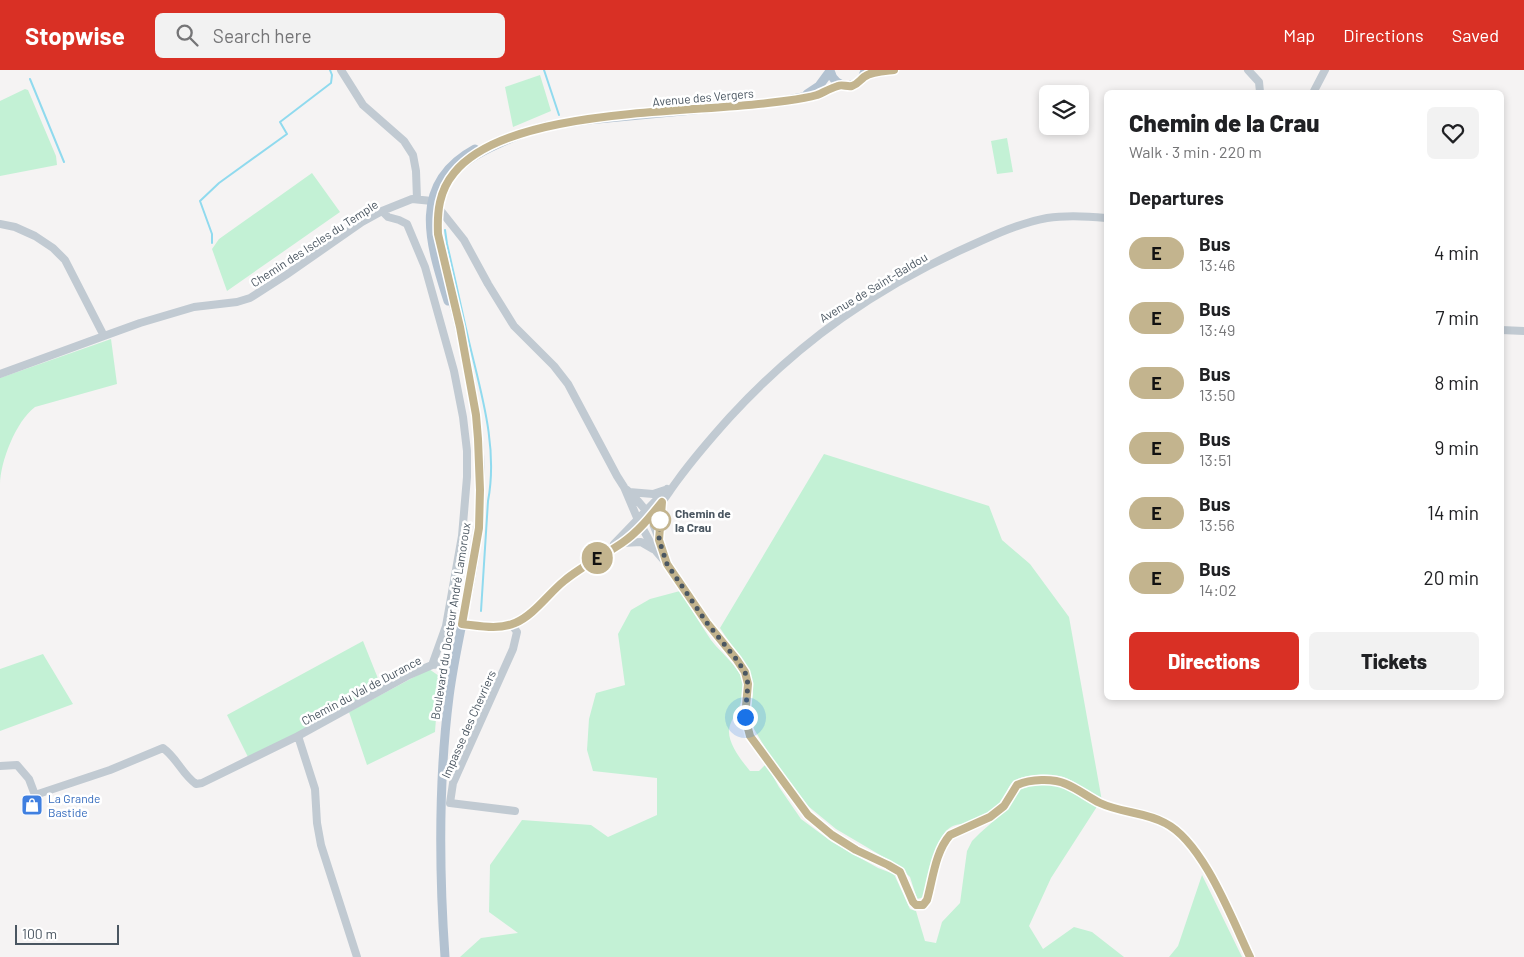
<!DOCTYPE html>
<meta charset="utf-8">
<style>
body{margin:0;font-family:Barlow,sans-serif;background:#f2f2f2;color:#202124;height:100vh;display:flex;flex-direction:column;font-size:19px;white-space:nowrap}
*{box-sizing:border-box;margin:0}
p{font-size:16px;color:#757577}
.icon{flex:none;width:28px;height:28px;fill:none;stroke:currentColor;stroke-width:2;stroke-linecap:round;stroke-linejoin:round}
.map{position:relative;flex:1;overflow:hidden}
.side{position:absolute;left:1104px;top:20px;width:400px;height:610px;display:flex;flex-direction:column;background:#fff;border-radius:8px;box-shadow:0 2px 8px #0003}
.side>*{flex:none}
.badge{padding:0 10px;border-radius:16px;font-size:18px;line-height:32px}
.controls{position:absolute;left:1039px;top:15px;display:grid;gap:10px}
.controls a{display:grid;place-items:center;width:50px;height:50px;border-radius:8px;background:#fff;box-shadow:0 2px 8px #0003;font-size:25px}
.scale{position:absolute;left:15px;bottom:12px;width:104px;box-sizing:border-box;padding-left:5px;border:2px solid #4a5661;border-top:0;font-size:14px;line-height:18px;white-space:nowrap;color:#4a5661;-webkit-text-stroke:4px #fff;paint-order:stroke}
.you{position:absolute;width:25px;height:25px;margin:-12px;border:4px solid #fff;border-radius:50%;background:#1a73e8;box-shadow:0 0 0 8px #1a73e833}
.map>.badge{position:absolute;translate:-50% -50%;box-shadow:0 0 0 2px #fff}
h2{padding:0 25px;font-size:19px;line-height:45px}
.round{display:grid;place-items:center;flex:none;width:52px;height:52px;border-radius:8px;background:#f2f2f2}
.headline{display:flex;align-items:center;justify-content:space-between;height:85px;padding:0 25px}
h1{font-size:24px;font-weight:800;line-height:38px}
.cta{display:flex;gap:10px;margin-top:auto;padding:10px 25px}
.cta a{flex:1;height:58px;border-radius:8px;background:#d93025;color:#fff;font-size:20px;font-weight:800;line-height:58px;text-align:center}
.cta a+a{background:#f2f2f2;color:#202124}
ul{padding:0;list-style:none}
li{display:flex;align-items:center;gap:15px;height:65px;padding:0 25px}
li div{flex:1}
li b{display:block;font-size:19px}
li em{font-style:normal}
li .badge{min-width:55px;font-weight:700;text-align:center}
header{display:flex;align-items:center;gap:30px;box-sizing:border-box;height:70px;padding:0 25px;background:#d93025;color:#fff}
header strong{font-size:24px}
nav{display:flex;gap:28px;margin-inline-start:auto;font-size:18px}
.search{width:350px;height:45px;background:#f2f2f2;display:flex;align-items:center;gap:12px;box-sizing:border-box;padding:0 18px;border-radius:8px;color:#757577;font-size:19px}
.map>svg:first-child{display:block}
.green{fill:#c3f1d5}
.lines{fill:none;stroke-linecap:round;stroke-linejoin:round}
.stream{stroke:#90daee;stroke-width:2}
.minor{stroke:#c1cad2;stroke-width:8}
.major{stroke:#b3c2d1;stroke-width:9}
.line-casing{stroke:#fff;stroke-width:11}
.line{stroke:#c3b48e;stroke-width:8}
.walk{stroke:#4a5661;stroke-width:5;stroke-dasharray:0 9}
.stop-dot{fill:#fff;stroke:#c3b48e;stroke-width:2.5}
.labels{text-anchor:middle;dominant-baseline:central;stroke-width:5;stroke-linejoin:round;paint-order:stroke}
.street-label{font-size:12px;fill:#4a5661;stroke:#fff}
.stop-label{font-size:12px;font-weight:bold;fill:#4a5661;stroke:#fff;text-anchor:start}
.shop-label{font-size:12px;fill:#366cbe;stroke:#fff;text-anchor:start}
</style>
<header>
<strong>Stopwise</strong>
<div class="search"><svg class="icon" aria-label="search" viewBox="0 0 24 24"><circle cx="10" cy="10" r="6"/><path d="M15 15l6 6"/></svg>Search here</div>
<nav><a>Map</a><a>Directions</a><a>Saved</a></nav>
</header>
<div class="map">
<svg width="1524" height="887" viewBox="0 0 1524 887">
<rect width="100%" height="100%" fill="#f5f3f3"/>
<path class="green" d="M540 5 551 41 513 57 505 17Z
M25 19 28 20 56 86 57 95 0 106V31Z
M1007 68 1013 102 997 104 991 71Z
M312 103 340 142 227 221 212 179 219 169Z
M111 269 117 314 35 337C16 351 0 392 0 415V308Z
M824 384 989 436 1002 470 1030 494 1069 547 1102 731C1090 724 1079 713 1066 708 1054 703 1020 703 1011 714 1007 719 1006 726 1002 731 998 736 990 743 985 746 964 760 953 746 940 770L924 827 917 829 910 807 897 795 836 759 808 736 769 684 754 659 749 647 753 624 752 611 742 591 720 558Z
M680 521C690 537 700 554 711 570 720 582 741 598 743 613 747 634 731 645 729 660 728 674 742 691 750 701H759L766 694 779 717 801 749 832 772 878 798 894 804 910 839 916 841 925 871 936 873 942 852 960 833 967 781 972 771 980 763 1006 740 1015 723 1021 719 1033 715H1058L1087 731 1098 735 1051 808 1029 856 1043 879 1074 857 1092 862 1124 887H460L481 868 518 863 489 842 490 795 522 750 591 755 608 767 657 745V708L593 701 587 680 589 649 596 623 625 615 618 564 631 540 650 529Z
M363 571 381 616 290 667 248 687 227 645Z
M43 584 73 634 0 661V599Z
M429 599 439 606 435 662 367 695 349 642Z
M1202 805 1242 887H1169L1178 876Z"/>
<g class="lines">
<path class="stream" d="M544 0 559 45
M30 9 64 92
M445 160 447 174C455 208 462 242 470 276 482 326 498 379 488 431L481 541
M212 173V164L200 131 219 113 287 64 280 52 331 13 332 5 330 0"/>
<path class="minor" d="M341 0 363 35 404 71 413 85 416 101 417 129
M1248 0 1259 12 1260 22
M1314 21 1325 0
M437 136 464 170 488 214 514 256 554 296 568 314 617 406 624 417 638 450 654 479 667 494 707 553 742 596 748 614 745 647 748 661 808 745 832 765 856 780 895 799 902 807 913 832 920 836 925 834 927 830C933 809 935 782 950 765L990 747 1003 736 1017 715C1031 709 1053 708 1066 714 1078 719 1088 727 1100 733 1121 743 1145 742 1165 753 1203 773 1231 849 1250 887
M382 141 388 147 399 150 407 154 425 197 454 301 463 347 467 381V407L462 466 446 556 432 595
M0 154 15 157 35 166 53 178 65 190 104 266 140 253 194 237 237 232 250 228 286 205 362 152 382 141 412 129 432 131
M1501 260 1524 261
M0 304 104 266
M627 420C644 436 652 447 659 470
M629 422 653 424 665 420
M662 434 659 470 665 489
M622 473 641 472 653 479
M614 474 667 419
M462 554C479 556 497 560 514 554 532 548 551 520 568 508 592 490 621 477 643 455 656 442 666 426 677 411 693 389 712 367 730 347 800 271 877 217 972 175 996 164 1020 153 1047 148 1066 145 1086 146 1106 148
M512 555 517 562 513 579 453 713 450 733 515 741
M0 696 17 695 29 709 35 725 110 700 163 678C177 688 182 704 196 714L202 713 298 666
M357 887 321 775 317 753 315 719 298 666 409 605 432 595 454 593"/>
<path class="major" d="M830 0C834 21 861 21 865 0
M863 7 877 2 893 0
M807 24 819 16 830 1
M520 63 546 56 587 50 778 32 818 24 840 15
M448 231C430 174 410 114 475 79
M445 887C439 800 438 714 449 627 455 579 468 532 475 484 482 439 482 392 476 347 472 317 466 286 459 256 451 218 430 169 440 131 450 90 491 77 526 62"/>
</g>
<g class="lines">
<g class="line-casing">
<path id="line" d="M894 0C884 1 872 1 864 7 860 10 858 14 852 16 847 17 842 14 838 16 831 18 824 22 817 25 804 29 790 30 776 32 694 44 508 36 454 103 439 121 437 142 438 164L460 257 476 345 478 369 480 420 479 458 462 554C480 556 499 560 515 553 533 546 549 523 564 511 582 496 603 486 622 473 638 462 650 447 662 432L659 470 667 494 707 553 737 590 745 602 748 614 745 647 750 666 808 745 832 765 856 780 888 795 900 802 913 832 916 835H923L927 830C933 809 935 782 950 765L990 747 1004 736 1017 715C1030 709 1053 708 1066 714 1078 719 1088 727 1100 733 1121 743 1145 742 1165 753 1203 772 1232 849 1250 887"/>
</g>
<use href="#line" class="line"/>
<path class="walk" d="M660 450 659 470 667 494 707 553 737 590 745 602 748 614 745 647"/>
</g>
<defs>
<g id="shop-square" transform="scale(1.125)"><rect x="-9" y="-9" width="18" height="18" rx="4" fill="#3f7fe0" stroke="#fff"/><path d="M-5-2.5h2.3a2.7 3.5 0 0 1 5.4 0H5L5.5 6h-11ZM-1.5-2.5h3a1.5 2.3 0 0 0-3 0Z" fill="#fff"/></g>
</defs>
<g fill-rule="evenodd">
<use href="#shop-square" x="32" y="735"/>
</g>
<circle class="stop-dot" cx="660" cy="450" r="10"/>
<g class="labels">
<g class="street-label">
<text transform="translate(703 27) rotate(-5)">Avenue des Vergers</text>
<text transform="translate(314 173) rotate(-33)">Chemin des Iscles du Temple</text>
<text transform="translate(873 217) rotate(-31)">Avenue de Saint-Baldou</text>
<text transform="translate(450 551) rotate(-81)">Boulevard du Docteur André Lamoroux</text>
<text transform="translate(361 620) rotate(-28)">Chemin du Val de Durance</text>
<text transform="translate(468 654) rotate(-66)">Impasse des Chevriers</text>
</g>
<g class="stop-label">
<text x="675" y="443">Chemin de<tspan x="675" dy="14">la Crau</tspan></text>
</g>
<g class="shop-label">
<text x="48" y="728">La Grande<tspan x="48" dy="14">Bastide</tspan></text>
</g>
</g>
</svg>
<div class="controls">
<a><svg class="icon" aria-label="layers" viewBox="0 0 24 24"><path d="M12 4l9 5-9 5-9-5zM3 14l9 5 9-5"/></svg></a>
</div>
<div class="scale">100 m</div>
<div class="you" style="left:745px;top:647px"></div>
<b class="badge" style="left:597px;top:488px;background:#c3b48e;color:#111">E</b>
<section class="side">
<div class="headline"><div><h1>Chemin de la Crau</h1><p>Walk · 3 min · 220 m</p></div><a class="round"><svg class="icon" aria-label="heart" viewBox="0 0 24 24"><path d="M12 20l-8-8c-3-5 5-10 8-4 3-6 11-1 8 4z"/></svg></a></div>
<h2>Departures</h2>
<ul>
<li><span class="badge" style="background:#c3b48e;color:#111">E</span><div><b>Bus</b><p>13:46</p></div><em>4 min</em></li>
<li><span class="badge" style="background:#c3b48e;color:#111">E</span><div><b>Bus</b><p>13:49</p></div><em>7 min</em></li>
<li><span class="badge" style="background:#c3b48e;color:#111">E</span><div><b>Bus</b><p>13:50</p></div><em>8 min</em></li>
<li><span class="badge" style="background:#c3b48e;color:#111">E</span><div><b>Bus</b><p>13:51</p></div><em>9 min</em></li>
<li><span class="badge" style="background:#c3b48e;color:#111">E</span><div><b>Bus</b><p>13:56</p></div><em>14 min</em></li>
<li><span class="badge" style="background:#c3b48e;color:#111">E</span><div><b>Bus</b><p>14:02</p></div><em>20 min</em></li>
</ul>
<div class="cta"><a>Directions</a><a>Tickets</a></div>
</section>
</div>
